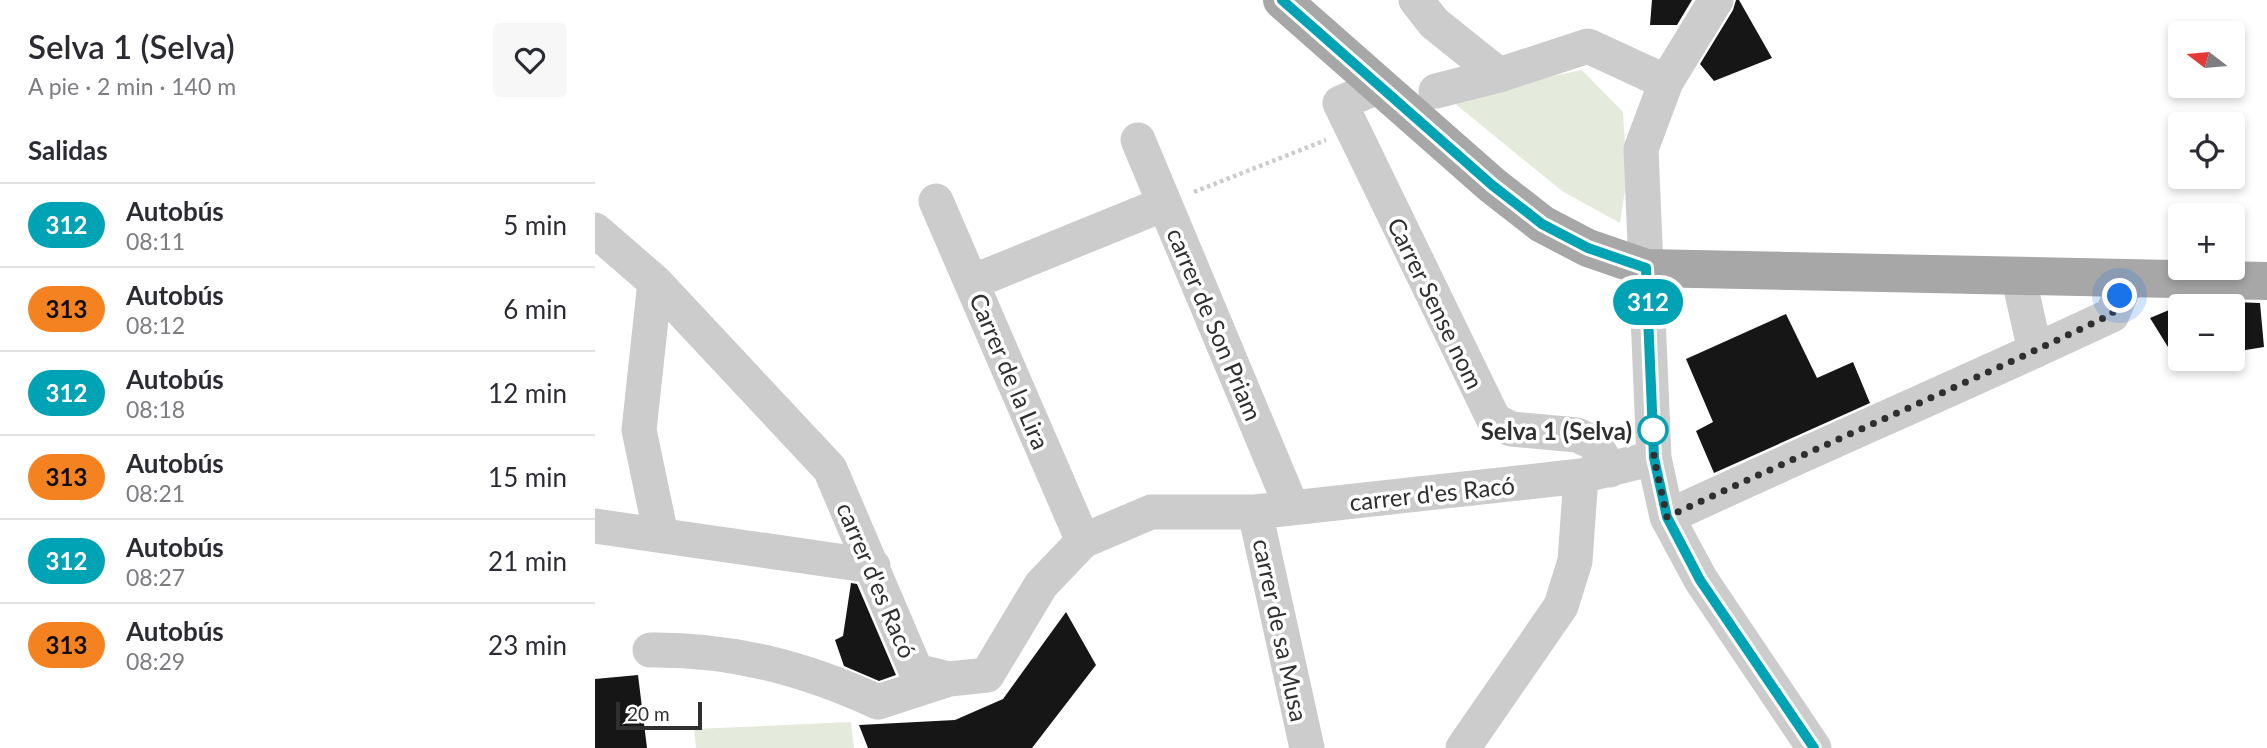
<!DOCTYPE html>
<html lang="es">
<meta charset="utf-8">
<style>
body{margin:0;font-family:Lato,sans-serif;background:#f7f7f7;color:#2b2b33;height:100vh;display:flex;flex-direction:column;font-size:26px;white-space:nowrap}
*{box-sizing:border-box;margin:0}
p{font-size:23px;color:#7c7c81}
.icon{flex:none;width:38px;height:38px;fill:none;stroke:currentColor;stroke-width:2;stroke-linecap:round;stroke-linejoin:round}
.map{position:relative;flex:1;overflow:hidden}
.details{display:flex;flex-direction:column;background:#fff;width:595px}
.details>*{flex:none}
.badge{padding:0 14px;border-radius:23px;font-size:24px;line-height:46px}
.needle{width:46px;rotate:286deg}
.fabs{position:absolute;left:1573px;top:21px;display:grid;gap:14px}
.fabs a{display:grid;place-items:center;width:77px;height:77px;border-radius:7px;background:#fff;box-shadow:0 4px 10px #0003;font-size:35px}
.scale{position:absolute;left:21px;bottom:18px;width:86px;box-sizing:border-box;padding-left:7px;border:4px solid #2f2f2f;border-top:0;font-size:19px;line-height:24px;white-space:nowrap;color:#2f2f2f;-webkit-text-stroke:5px #fff;paint-order:stroke}
.you{position:absolute;width:35px;height:35px;margin:-18px;border:5px solid #fff;border-radius:50%;background:#1a73e8;box-shadow:0 0 0 10px #1a73e833}
.map>.badge{position:absolute;translate:-50% -50%;box-shadow:0 0 0 4px #fff}
h2{padding:0 28px;font-size:26px;line-height:63px}
.round{display:grid;place-items:center;flex:none;width:74px;height:74px;border-radius:7px;background:#f7f7f7}
.summary{display:flex;align-items:center;justify-content:space-between;height:119px;padding:0 28px}
h1{font-size:33px;font-weight:600;line-height:52px}
ul{padding:0;list-style:none}
li{display:flex;align-items:center;gap:21px;height:84px;padding:0 28px;border-top:2px solid #e1e1e2}
li div{flex:1}
li b{display:block;font-size:26px}
li em{font-style:normal}
li .badge{min-width:77px;font-weight:700;text-align:center}
main{display:flex;flex:1;min-height:0}
.map>svg:first-child{display:block}
.green{fill:#e4ebdd}
.building{fill:#161616}
.lines{fill:none;stroke-linecap:round;stroke-linejoin:round}
.path{stroke:#ccc;stroke-width:4.5;stroke-dasharray:3.5 3.5;stroke-linecap:butt}
.minor{stroke:#ccc;stroke-width:35}
.major{stroke:#a7a7a7;stroke-width:38}
.line-casing{stroke:#fff;stroke-width:16}
.line{stroke:#00a3b4;stroke-width:10}
.walk{stroke:#2f2f2f;stroke-width:7;stroke-dasharray:0 12.6}
.stop-dot{fill:#fff;stroke:#00a3b4;stroke-width:3.5}
.labels{text-anchor:middle;dominant-baseline:central;stroke-width:7;stroke-linejoin:round;paint-order:stroke}
.street-label{font-size:24px;fill:#2f2f2f;stroke:#fff}
.stop-label{font-size:24px;font-weight:bold;fill:#2f2f2f;stroke:#fff;text-anchor:end}
</style>
<main>
<section class="details">
<div class="summary"><div><h1>Selva 1 (Selva)</h1><p>A pie · 2 min · 140 m</p></div><a class="round"><svg class="icon" aria-label="heart" viewBox="0 0 24 24"><path d="M12 20l-8-8c-3-5 5-10 8-4 3-6 11-1 8 4z"/></svg></a></div>
<h2>Salidas</h2>
<ul>
<li><span class="badge" style="background:#00a3b4;color:#fff">312</span><div><b>Autobús</b><p>08:11</p></div><em>5 min</em></li>
<li><span class="badge" style="background:#f58220;color:#111">313</span><div><b>Autobús</b><p>08:12</p></div><em>6 min</em></li>
<li><span class="badge" style="background:#00a3b4;color:#fff">312</span><div><b>Autobús</b><p>08:18</p></div><em>12 min</em></li>
<li><span class="badge" style="background:#f58220;color:#111">313</span><div><b>Autobús</b><p>08:21</p></div><em>15 min</em></li>
<li><span class="badge" style="background:#00a3b4;color:#fff">312</span><div><b>Autobús</b><p>08:27</p></div><em>21 min</em></li>
<li><span class="badge" style="background:#f58220;color:#111">313</span><div><b>Autobús</b><p>08:29</p></div><em>23 min</em></li>
</ul>
</section>
<div class="map">
<svg width="1672" height="748" viewBox="0 0 1672 748">
<rect width="100%" height="100%" fill="#fff"/>
<path class="green" d="M987 70 1028 112 1032 177 1025 223 967 191 853 98Z
M256 722 259 748H101L99 729Z"/>
<path class="building" d="M1057 0H1097L1082 25H1055Z
M1141 0H1144L1177 58 1119 81 1105 64 1138 10Z
M1638 302 1665 303 1669 347 1638 352Z
M1586 305V368L1555 318Z
M1191 314 1222 378 1258 362 1275 403 1119 473 1101 431 1118 422 1091 359Z
M256 583 262 584 301 675 284 681 249 666 240 640 248 636Z
M471 612 501 665 437 748H273L264 725 360 720 408 699Z
M43 675 52 748H0V679Z"/>
<g class="lines">
<path class="path" d="M599 192 731 140"/>
<path class="minor" d="M821 0 839 23 904 75
M1121 0 1071 82 1046 149 1059 458 1072 517 1106 580 1219 748
M785 86 745 103 899 420 916 429 982 435 999 443 1015 470
M841 91 904 75 993 46 1071 82
M543 140 697 508
M341 201 488 541
M0 230 60 282 235 469 321 671 354 679 392 675 446 585 488 541 556 512H660L986 476 1059 458
M1423 275 1440 351
M60 282 44 430 66 535
M377 282 569 204
M660 512 712 748
M1072 517C1220 448 1370 384 1517 315L1533 277
M0 526 278 566
M55 650C137 649 209 668 283 702L354 679
M868 748 966 606 980 561 986 476"/>
<path class="major" d="M687 0 897 185 947 224 993 248 1051 268 1672 281"/>
</g>
<g class="lines">
<g class="line-casing">
<path id="line" d="M687 0 897 185 947 224 993 248 1051 268 1059 458 1072 517 1105 580 1219 748"/>
</g>
<use href="#line" class="line"/>
<path class="walk" d="M1058 430 1059 458 1072 517C1220 448 1370 385 1517 314L1525 296"/>
</g>
<circle class="stop-dot" cx="1058" cy="430" r="14"/>
<g class="labels">
<g class="street-label">
<text transform="translate(841 303) rotate(64)">Carrer Sense nom</text>
<text transform="translate(620 324) rotate(67)">carrer de Son Priam</text>
<text transform="translate(415 371) rotate(67)">Carrer de la Lira</text>
<text transform="translate(837 493) rotate(-6)">carrer d'es Racó</text>
<text transform="translate(282 580) rotate(67)">carrer d'es Racó</text>
<text transform="translate(686 630) rotate(78)">carrer de sa Musa</text>
</g>
<g class="stop-label">
<text x="1037" y="430">Selva 1 (Selva)</text>
</g>
</g>
</svg>
<div class="fabs">
<a><svg class="needle" viewBox="-14 -14 28 28"><path d="M0-13l5 13h-10z" fill="#e53935"/><path d="M0 13l5-13h-10z" fill="#7c7c81"/></svg></a>
<a><svg class="icon" aria-label="locate" viewBox="0 0 24 24"><circle cx="12" cy="12" r="6"/><path d="M12 2v4M12 18v4M2 12h4M18 12h4"/></svg></a>
<a>+</a>
<a>−</a>
</div>
<div class="scale">20 m</div>
<div class="you" style="left:1525px;top:296px"></div>
<b class="badge" style="left:1053px;top:302px;background:#00a3b4;color:#fff">312</b>
</div>
</main>
